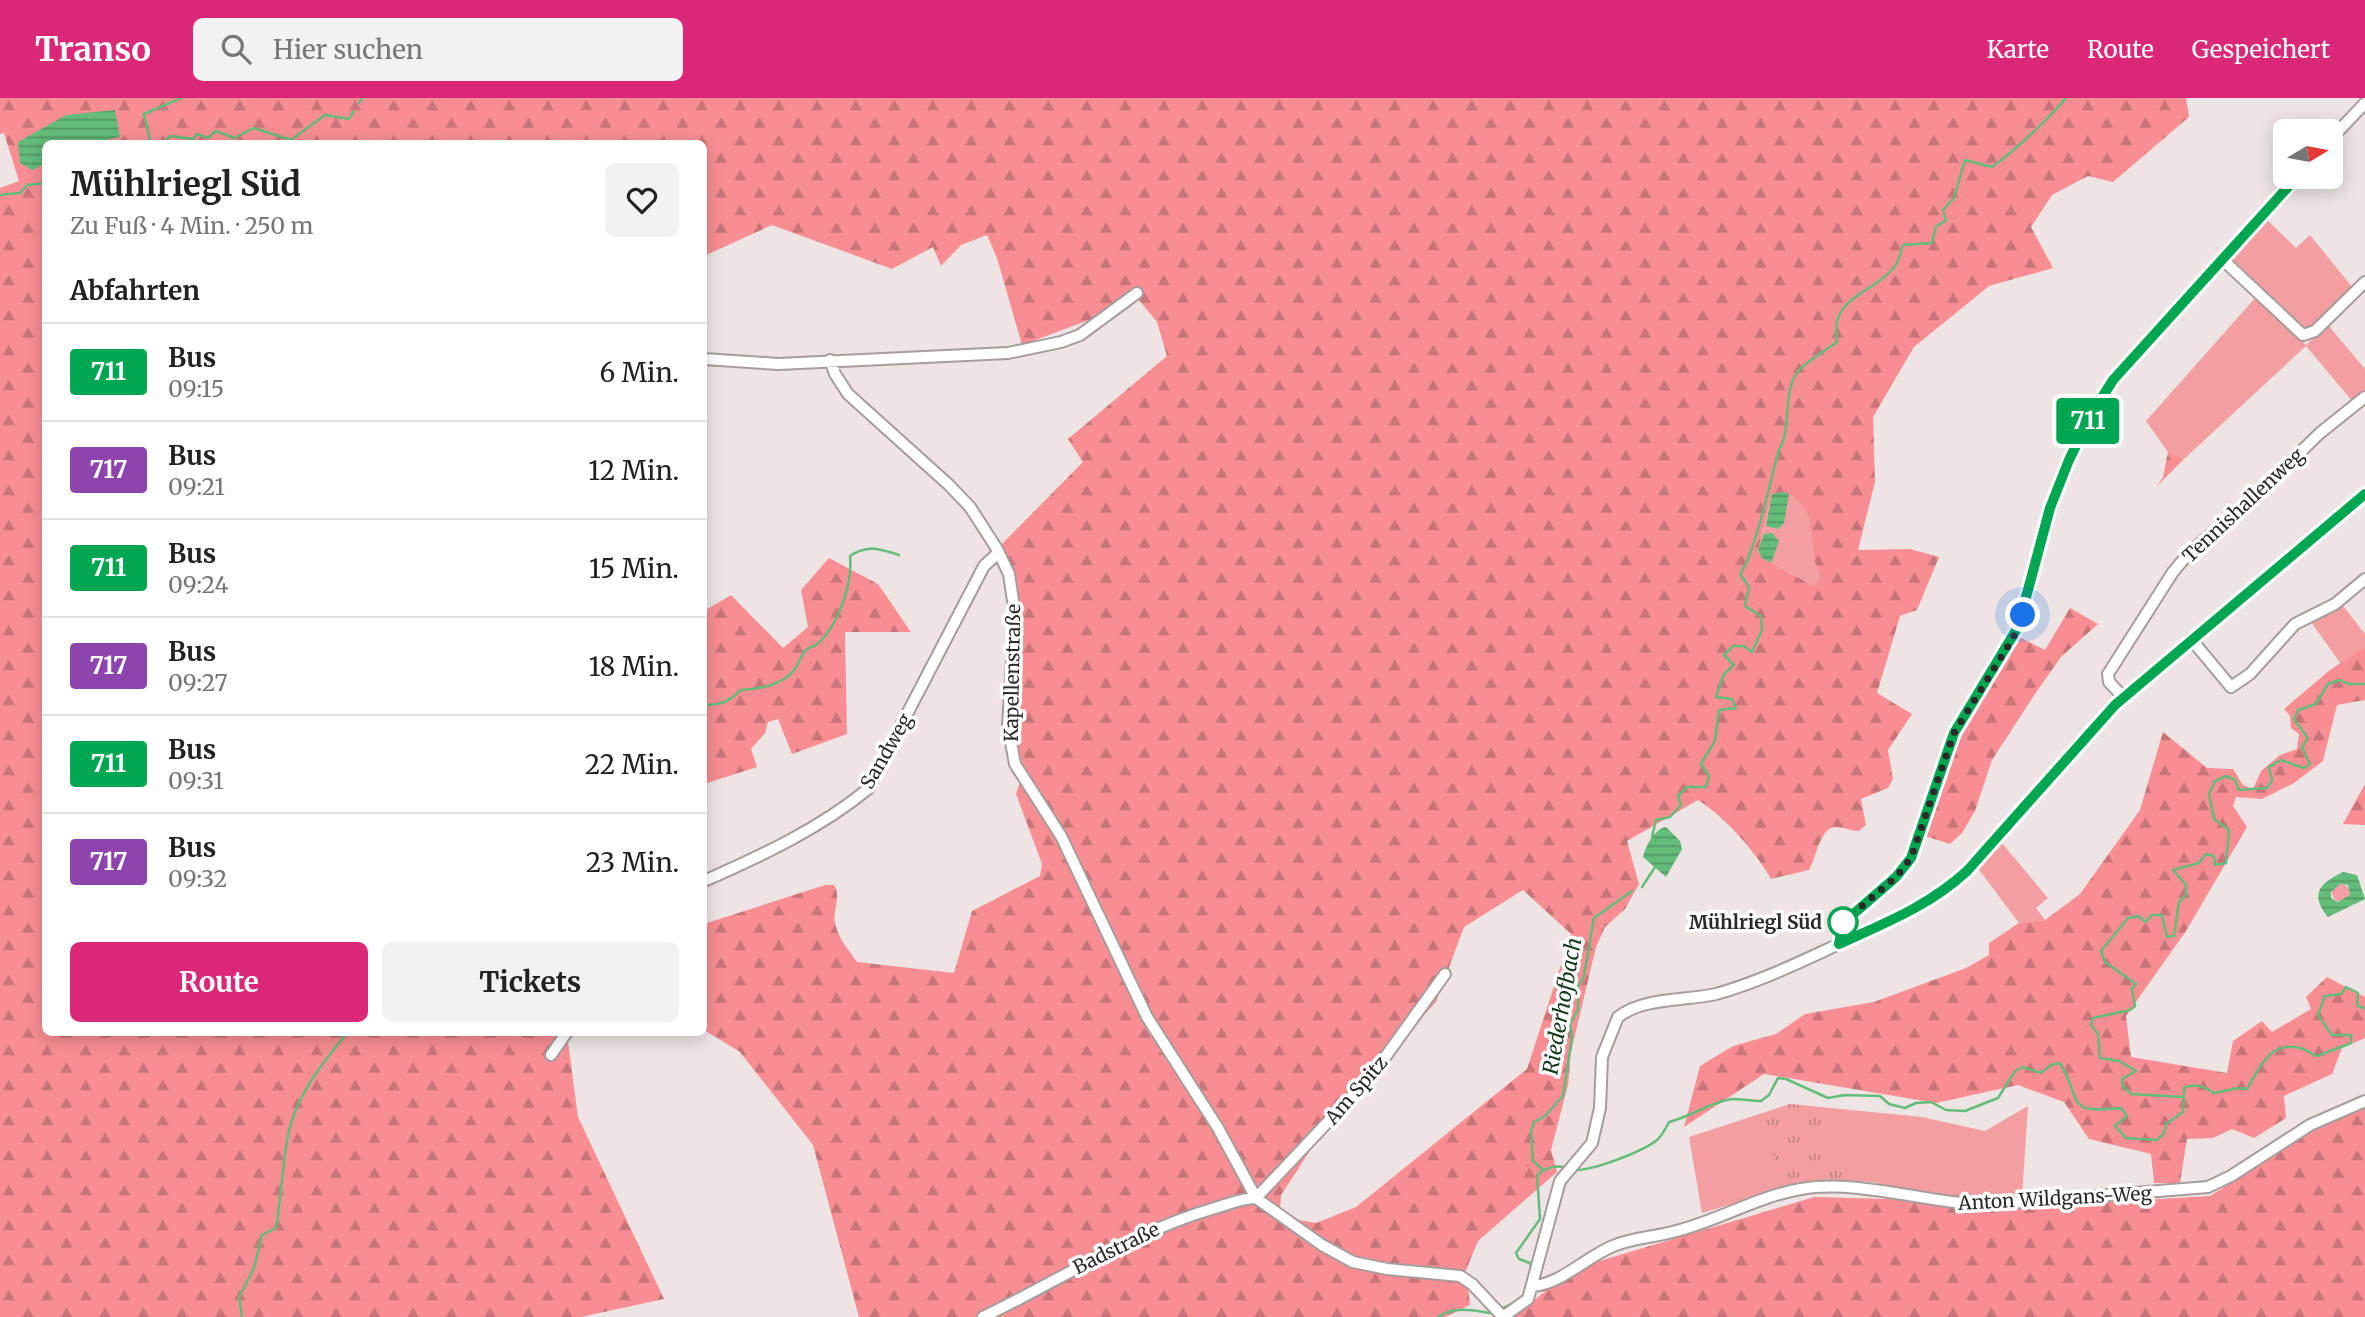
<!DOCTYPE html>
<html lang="de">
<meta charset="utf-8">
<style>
body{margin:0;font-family:Merriweather,serif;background:#f2f2f2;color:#222;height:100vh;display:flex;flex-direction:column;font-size:26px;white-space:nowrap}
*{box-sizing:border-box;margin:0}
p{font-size:23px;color:#767676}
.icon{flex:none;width:38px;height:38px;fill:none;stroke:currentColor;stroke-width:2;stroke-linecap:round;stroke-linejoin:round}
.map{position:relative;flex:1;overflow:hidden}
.drawer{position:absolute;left:42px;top:42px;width:665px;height:896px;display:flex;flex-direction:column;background:#fff;border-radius:10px;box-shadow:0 4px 18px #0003}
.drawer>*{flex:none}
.badge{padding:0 14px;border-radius:5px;font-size:24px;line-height:46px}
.needle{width:46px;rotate:80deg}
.buttons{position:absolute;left:2273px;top:21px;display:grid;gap:14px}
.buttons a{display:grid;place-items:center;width:70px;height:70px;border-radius:10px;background:#fff;box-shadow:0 4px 18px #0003;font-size:35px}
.you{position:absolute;width:35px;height:35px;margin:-18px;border:5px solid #fff;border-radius:50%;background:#1a73e8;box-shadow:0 0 0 10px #1a73e833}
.map>.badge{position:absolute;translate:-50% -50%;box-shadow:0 0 0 4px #fff}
h2{padding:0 28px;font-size:26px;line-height:63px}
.round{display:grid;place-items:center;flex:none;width:74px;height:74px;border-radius:10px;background:#f2f2f2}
.head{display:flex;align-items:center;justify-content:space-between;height:119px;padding:0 28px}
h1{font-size:33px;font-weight:700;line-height:52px}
.primary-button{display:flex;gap:14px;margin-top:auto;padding:14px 28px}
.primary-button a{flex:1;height:80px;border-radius:10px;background:#db2777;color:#fff;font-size:28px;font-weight:700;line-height:80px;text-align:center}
.primary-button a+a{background:#f2f2f2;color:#222}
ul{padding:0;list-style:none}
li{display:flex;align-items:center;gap:21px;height:98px;padding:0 28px;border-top:2px solid #e0e0e0}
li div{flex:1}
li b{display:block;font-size:26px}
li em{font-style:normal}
li .badge{min-width:77px;font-weight:700;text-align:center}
header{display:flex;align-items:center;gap:42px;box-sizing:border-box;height:98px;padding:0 35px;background:#db2777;color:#fff}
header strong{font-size:33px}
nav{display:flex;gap:38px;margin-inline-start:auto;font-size:24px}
.search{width:490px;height:63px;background:#f2f2f2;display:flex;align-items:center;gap:18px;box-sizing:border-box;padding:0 24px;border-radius:10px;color:#767676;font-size:26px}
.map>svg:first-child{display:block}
.green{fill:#f39fa2}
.forest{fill:url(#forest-firs);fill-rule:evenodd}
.park{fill:url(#park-tufts)}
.water{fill:url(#water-rules);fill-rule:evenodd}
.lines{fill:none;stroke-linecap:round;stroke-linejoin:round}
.stream{stroke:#63bc7a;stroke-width:2.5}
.minor-casing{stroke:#a69c9c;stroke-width:14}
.minor{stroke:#fff;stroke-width:10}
.line-casing{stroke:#fff;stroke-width:16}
.line{stroke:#00a651;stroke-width:10}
.walk{stroke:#2c2828;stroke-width:7;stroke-dasharray:0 12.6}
.stop-dot{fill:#fff;stroke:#00a651;stroke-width:3.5}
.labels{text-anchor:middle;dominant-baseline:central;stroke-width:7;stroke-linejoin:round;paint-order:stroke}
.street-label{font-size:19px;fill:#2c2828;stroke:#fff}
.stop-label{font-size:19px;font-weight:bold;fill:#2c2828;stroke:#fff;text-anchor:end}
.water-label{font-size:21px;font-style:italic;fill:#12381d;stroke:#fff}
</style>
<header>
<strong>Transo</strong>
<div class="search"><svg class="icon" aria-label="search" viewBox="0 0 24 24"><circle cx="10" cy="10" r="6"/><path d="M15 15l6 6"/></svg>Hier suchen</div>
<nav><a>Karte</a><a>Route</a><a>Gespeichert</a></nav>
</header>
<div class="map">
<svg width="2365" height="1219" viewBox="0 0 2365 1219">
<defs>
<pattern id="forest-firs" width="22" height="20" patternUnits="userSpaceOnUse" patternTransform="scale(1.75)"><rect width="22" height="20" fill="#f88e93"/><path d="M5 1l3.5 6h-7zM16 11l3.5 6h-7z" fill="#c97478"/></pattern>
<pattern id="park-tufts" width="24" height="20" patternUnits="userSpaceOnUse" patternTransform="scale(1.75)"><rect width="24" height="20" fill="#f39fa2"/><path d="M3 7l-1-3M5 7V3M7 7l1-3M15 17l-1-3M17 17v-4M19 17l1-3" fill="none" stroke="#c58284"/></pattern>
<pattern id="water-rules" width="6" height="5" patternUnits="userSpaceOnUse" patternTransform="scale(1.75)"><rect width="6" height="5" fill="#63bc7a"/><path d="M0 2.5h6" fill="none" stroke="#529964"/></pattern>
</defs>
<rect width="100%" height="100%" fill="#eee4e4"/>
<path class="green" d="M2265 120 2296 150 2310 137 2353 190 2312 230 2304 233 2229 160Z
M2256 199 2306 247 2328 227 2365 271V293L2352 303 2306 248 2184 361 2168 354 2146 323Z
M1783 394C1825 412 1804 445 1820 478L1814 488 1762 460 1758 452 1772 396Z
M2343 508 2365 536V549L2341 566 2311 524Z
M2001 744 2048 800 2036 810 2045 822 2019 825 1977 769Z
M2332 795a9 9 0 1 1 18 0a9 9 0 1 1-18 0Z
M1790 1006 1922 1019 1985 1033 2028 1008 2022 1099 1925 1098 1873 1084 1844 1082 1785 1090 1702 1115 1689 1039Z"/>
<path class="forest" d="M0 0H2186L2189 19 2113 84 2088 78 2052 97 2031 129 2053 170 1989 188 1914 249 1873 319 1875 384 1858 452 1910 451 1939 459 1917 512 1900 518 1877 595 1912 616 1888 652 1893 681 1888 690 1861 701 1866 727 1859 733C1851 733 1844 729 1836 729 1820 728 1816 761 1809 772L1771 781C1756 754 1724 718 1698 702L1627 743 1639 786 1625 811 1605 829 1596 849 1571 954 1568 987 1551 1052 1557 1074 1478 1143 1466 1172 1470 1207 1445 1219H859L813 1047 740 954 704 932V826L825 787H834C842 799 832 812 835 825 838 840 848 851 857 864L954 875 972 813 1040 778 1042 766 1016 696 1024 672 1013 630 1021 512 1010 469 1001 447 1083 364 1068 341 1167 258 1157 224 1134 196 1097 219 1022 247 997 160 987 137 961 147 941 168 933 149 892 171 772 127 704 158V46H46V934L560 935 568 944 578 1019 664 1201 581 1219H0V90L19 83 4 35 0 36ZM1783 394C1824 412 1804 444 1820 478L1814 488 1762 460 1758 452 1772 396ZM1523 792 1571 836 1527 971 1356 1109 1316 1125 1293 1121 1280 1112 1281 1097 1332 1019 1436 904 1464 829Z
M2168 354 2184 361 2157 388 2163 379Z
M829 460 878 486 911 534H845L847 636 792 656 778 621 768 624 765 635 751 651 757 669 704 686V513L731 497 783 550 808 529 801 492Z
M2070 510 2098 526 2061 559 2035 596 1992 662 1975 713 1962 735 1950 746 1922 737 1957 637 2017 538 2045 552Z
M2365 549V602L2337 607 2323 663 2294 685 2262 701 2236 699 2233 708 2247 729 2186 833 2126 918 2131 959 2227 975 2233 943 2262 923 2272 934 2311 911 2306 899 2327 879 2365 899V940L2342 950 2332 976 2284 998 2286 1020 2254 1040 2232 1031 2213 1040 2187 1041 2180 1085H2154L2151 1056 2089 1041 2064 1004 2018 987 1936 1005 1764 976 1684 1029 1700 968 1733 948 1776 936 1805 916 1874 904 1966 870 1989 857V845L2019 825 2045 822 2080 796 2140 712 2163 634 2207 670 2233 671 2243 687 2253 691 2261 673 2280 657 2297 651 2299 636 2291 630 2290 618 2284 611 2330 572Z
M2365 686V727L2343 726Z
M2365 1010V1219H1512L1576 1170 1814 1099 2076 1106 2210 1098 2331 1022Z"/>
<path class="park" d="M1790 1006 1817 1009 1844 1082 1785 1090 1758 1017Z"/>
<path class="water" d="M115 12 120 39 93 45 46 46 45 66 32 72 20 65 18 44 66 17Z
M1783 394 1789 396 1784 425 1778 431 1766 428 1772 396Z
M1772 435 1779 443 1771 465 1762 460 1758 452 1764 436Z
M1666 729 1680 743 1682 751 1666 779 1643 759C1646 748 1654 731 1666 729Z
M2343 774 2357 777 2365 801 2328 819C2309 796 2320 785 2343 774ZM2340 786 2348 787 2350 797 2338 804 2331 800V794Z"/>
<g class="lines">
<path class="stream" d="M359 5 362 0
M151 46 144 16 181 0
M160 46 171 38 193 41 197 36 208 40 216 33 234 40 254 30 291 42 325 17 349 21 354 13
M0 97 20 95 27 87 46 85
M704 607C720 607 729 604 741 592 760 591 783 587 795 571 799 565 801 557 806 552 809 549 813 549 816 547 838 529 853 485 850 458 867 446 881 451 899 457
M1652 739 1656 722 1670 719 1681 707 1678 698 1687 689H1706L1709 678 1701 666 1715 643 1719 612 1736 610 1732 601 1716 599 1724 576 1734 567 1724 557 1733 548H1744L1752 554 1762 532 1761 518 1745 508 1749 489 1740 476C1756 453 1770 383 1779 352 1793 329 1781 291 1800 271 1810 261 1825 253 1837 244 1829 197 1873 197 1895 168 1899 163 1901 153 1903 147L1932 145 1936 128 1946 123 1943 112 1954 100 1965 62 1992 69C2016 51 2046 24 2066 0
M1642 789 1655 769
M2184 999V990C2196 985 2203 988 2214 995L2238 990 2247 991C2260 969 2271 940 2303 951 2308 952 2311 957 2317 958L2351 945V937H2332L2318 917 2325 898 2341 896 2346 889 2358 895 2357 907 2365 911
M1542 1071 1533 1063 1531 1035 1534 1024 1544 1019 1563 998 1572 939 1570 926 1578 912V889L1584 878 1594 820 1632 793
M1574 1072C1592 1073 1642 1054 1657 1042 1662 1038 1666 1030 1669 1024 1690 1019 1713 1003 1732 1001 1741 1001 1752 1003 1761 1003L1769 997 1778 980 1786 981 1828 1000 1845 997 1880 998 1889 1006 1905 1010 1916 1005 1931 1004 1946 1012 1965 1013 1998 1000 2015 973 2023 969 2041 975 2051 967 2060 965C2083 1004 2064 1016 2121 1010L2127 1018 2115 1028 2126 1040 2157 1042 2164 1035 2166 1026 2183 1014 2184 999 2131 996 2123 988 2122 981 2136 973 2119 963 2100 960 2098 936 2091 927 2093 920 2130 912 2135 908 2132 891 2136 886 2105 864 2101 853 2128 820 2138 818 2146 824 2152 817H2162L2167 839 2174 838 2179 804 2186 797V787L2173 772 2199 765 2206 756 2214 758 2215 767 2226 765 2229 732 2214 721 2209 696 2215 683 2226 678 2235 682 2239 692 2267 690 2272 682 2269 669 2281 662 2304 670 2310 666 2302 649 2308 640 2294 621 2298 612 2316 606 2328 586 2340 582 2348 586H2365
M1531 1170 1530 1165 1519 1161 1516 1155 1540 1121 1537 1077C1545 1070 1557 1066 1568 1070
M1503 1210 1517 1203
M242 1219 239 1199 254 1170 262 1137 276 1130C281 1101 282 1072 287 1043 293 1002 322 965 348 934
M1438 1219C1455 1208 1471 1212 1490 1215"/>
<g class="minor-casing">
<path id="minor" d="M2331 41 2365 5
M2223 162 2303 237 2315 233 2365 184
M704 261 779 266 1008 255 1061 244 1080 237 1137 195
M830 262 835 276 848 296 949 387 970 409 997 451 1009 476 1015 516 1008 628 1015 666 1061 738 1147 919 1218 1030 1256 1100 1322 1147 1353 1164 1387 1171 1460 1178 1472 1186 1503 1219
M2191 541 2231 589 2250 576 2295 526 2335 506 2365 481
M2124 600 2109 584 2108 576 2173 474 2189 455 2247 406 2320 335 2365 299
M704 783C761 758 819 731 868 691L984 468 998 455
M1839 846 1843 825 1896 779 1911 760 1954 635 2018 529 2052 406 2069 362 2091 317 2113 282 2297 79
M551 957 567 934
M1256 1100 1373 976 1445 876
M1533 1188C1561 1186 1586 1159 1613 1148 1634 1139 1658 1139 1680 1132 1721 1121 1759 1098 1801 1091 1858 1081 1926 1105 1986 1107L2208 1089 2231 1078 2310 1027 2365 1003
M983 1219C1061 1182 1132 1134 1215 1110 1229 1106 1242 1100 1256 1100
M1503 1219 1528 1201 1560 1083 1592 1045 1600 1010 1602 959 1618 919C1644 899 1685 903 1716 896 1759 884 1798 865 1839 846 1885 824 1929 808 1967 773L2115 607 2365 396"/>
</g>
<use href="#minor" class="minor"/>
</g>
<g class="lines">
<g class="line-casing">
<path id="line" d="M2297 79 2113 282 2091 317 2069 362 2050 410 2018 529 1954 635 1911 760 1896 779 1843 825 1839 846C1885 825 1929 808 1967 773L2115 607 2365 396"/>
</g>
<use href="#line" class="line"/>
<path class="walk" d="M1843 824 1896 779 1911 760 1954 635 2013 540 2023 517"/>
</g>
<circle class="stop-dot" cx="1843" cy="824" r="14"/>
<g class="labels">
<g class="street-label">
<text transform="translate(2243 407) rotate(-43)">Tennishallenweg</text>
<text transform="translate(1012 575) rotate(-89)">Kapellenstraße</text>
<text transform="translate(886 653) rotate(-60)">Sandweg</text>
<text transform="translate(1356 992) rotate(-49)">Am Spitz</text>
<text transform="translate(2055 1100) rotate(-3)">Anton Wildgans-Weg</text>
<text transform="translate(1116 1150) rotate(-26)">Badstraße</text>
</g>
<g class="stop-label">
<text x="1822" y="824">Mühlriegl Süd</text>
</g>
<g class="water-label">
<text transform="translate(1562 908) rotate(-80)">Riederhofbach</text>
</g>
</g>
</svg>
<div class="buttons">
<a><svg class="needle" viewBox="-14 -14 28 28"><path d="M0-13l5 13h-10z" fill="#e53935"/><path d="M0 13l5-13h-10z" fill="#767676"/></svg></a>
</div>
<div class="you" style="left:2023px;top:517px"></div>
<b class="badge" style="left:2088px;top:323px;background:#00a651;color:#fff">711</b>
<section class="drawer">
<div class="head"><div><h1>Mühlriegl Süd</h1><p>Zu Fuß · 4 Min. · 250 m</p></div><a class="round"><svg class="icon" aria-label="heart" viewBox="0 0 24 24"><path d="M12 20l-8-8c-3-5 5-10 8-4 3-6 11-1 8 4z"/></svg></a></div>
<h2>Abfahrten</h2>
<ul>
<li><span class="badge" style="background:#00a651;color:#fff">711</span><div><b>Bus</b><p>09:15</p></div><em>6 Min.</em></li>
<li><span class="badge" style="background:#8e44ad;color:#fff">717</span><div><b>Bus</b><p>09:21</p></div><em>12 Min.</em></li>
<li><span class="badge" style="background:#00a651;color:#fff">711</span><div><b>Bus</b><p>09:24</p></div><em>15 Min.</em></li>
<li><span class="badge" style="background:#8e44ad;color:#fff">717</span><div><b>Bus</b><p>09:27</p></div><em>18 Min.</em></li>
<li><span class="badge" style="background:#00a651;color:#fff">711</span><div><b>Bus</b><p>09:31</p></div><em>22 Min.</em></li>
<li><span class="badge" style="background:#8e44ad;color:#fff">717</span><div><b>Bus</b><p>09:32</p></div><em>23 Min.</em></li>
</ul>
<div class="primary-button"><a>Route</a><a>Tickets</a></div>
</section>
</div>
